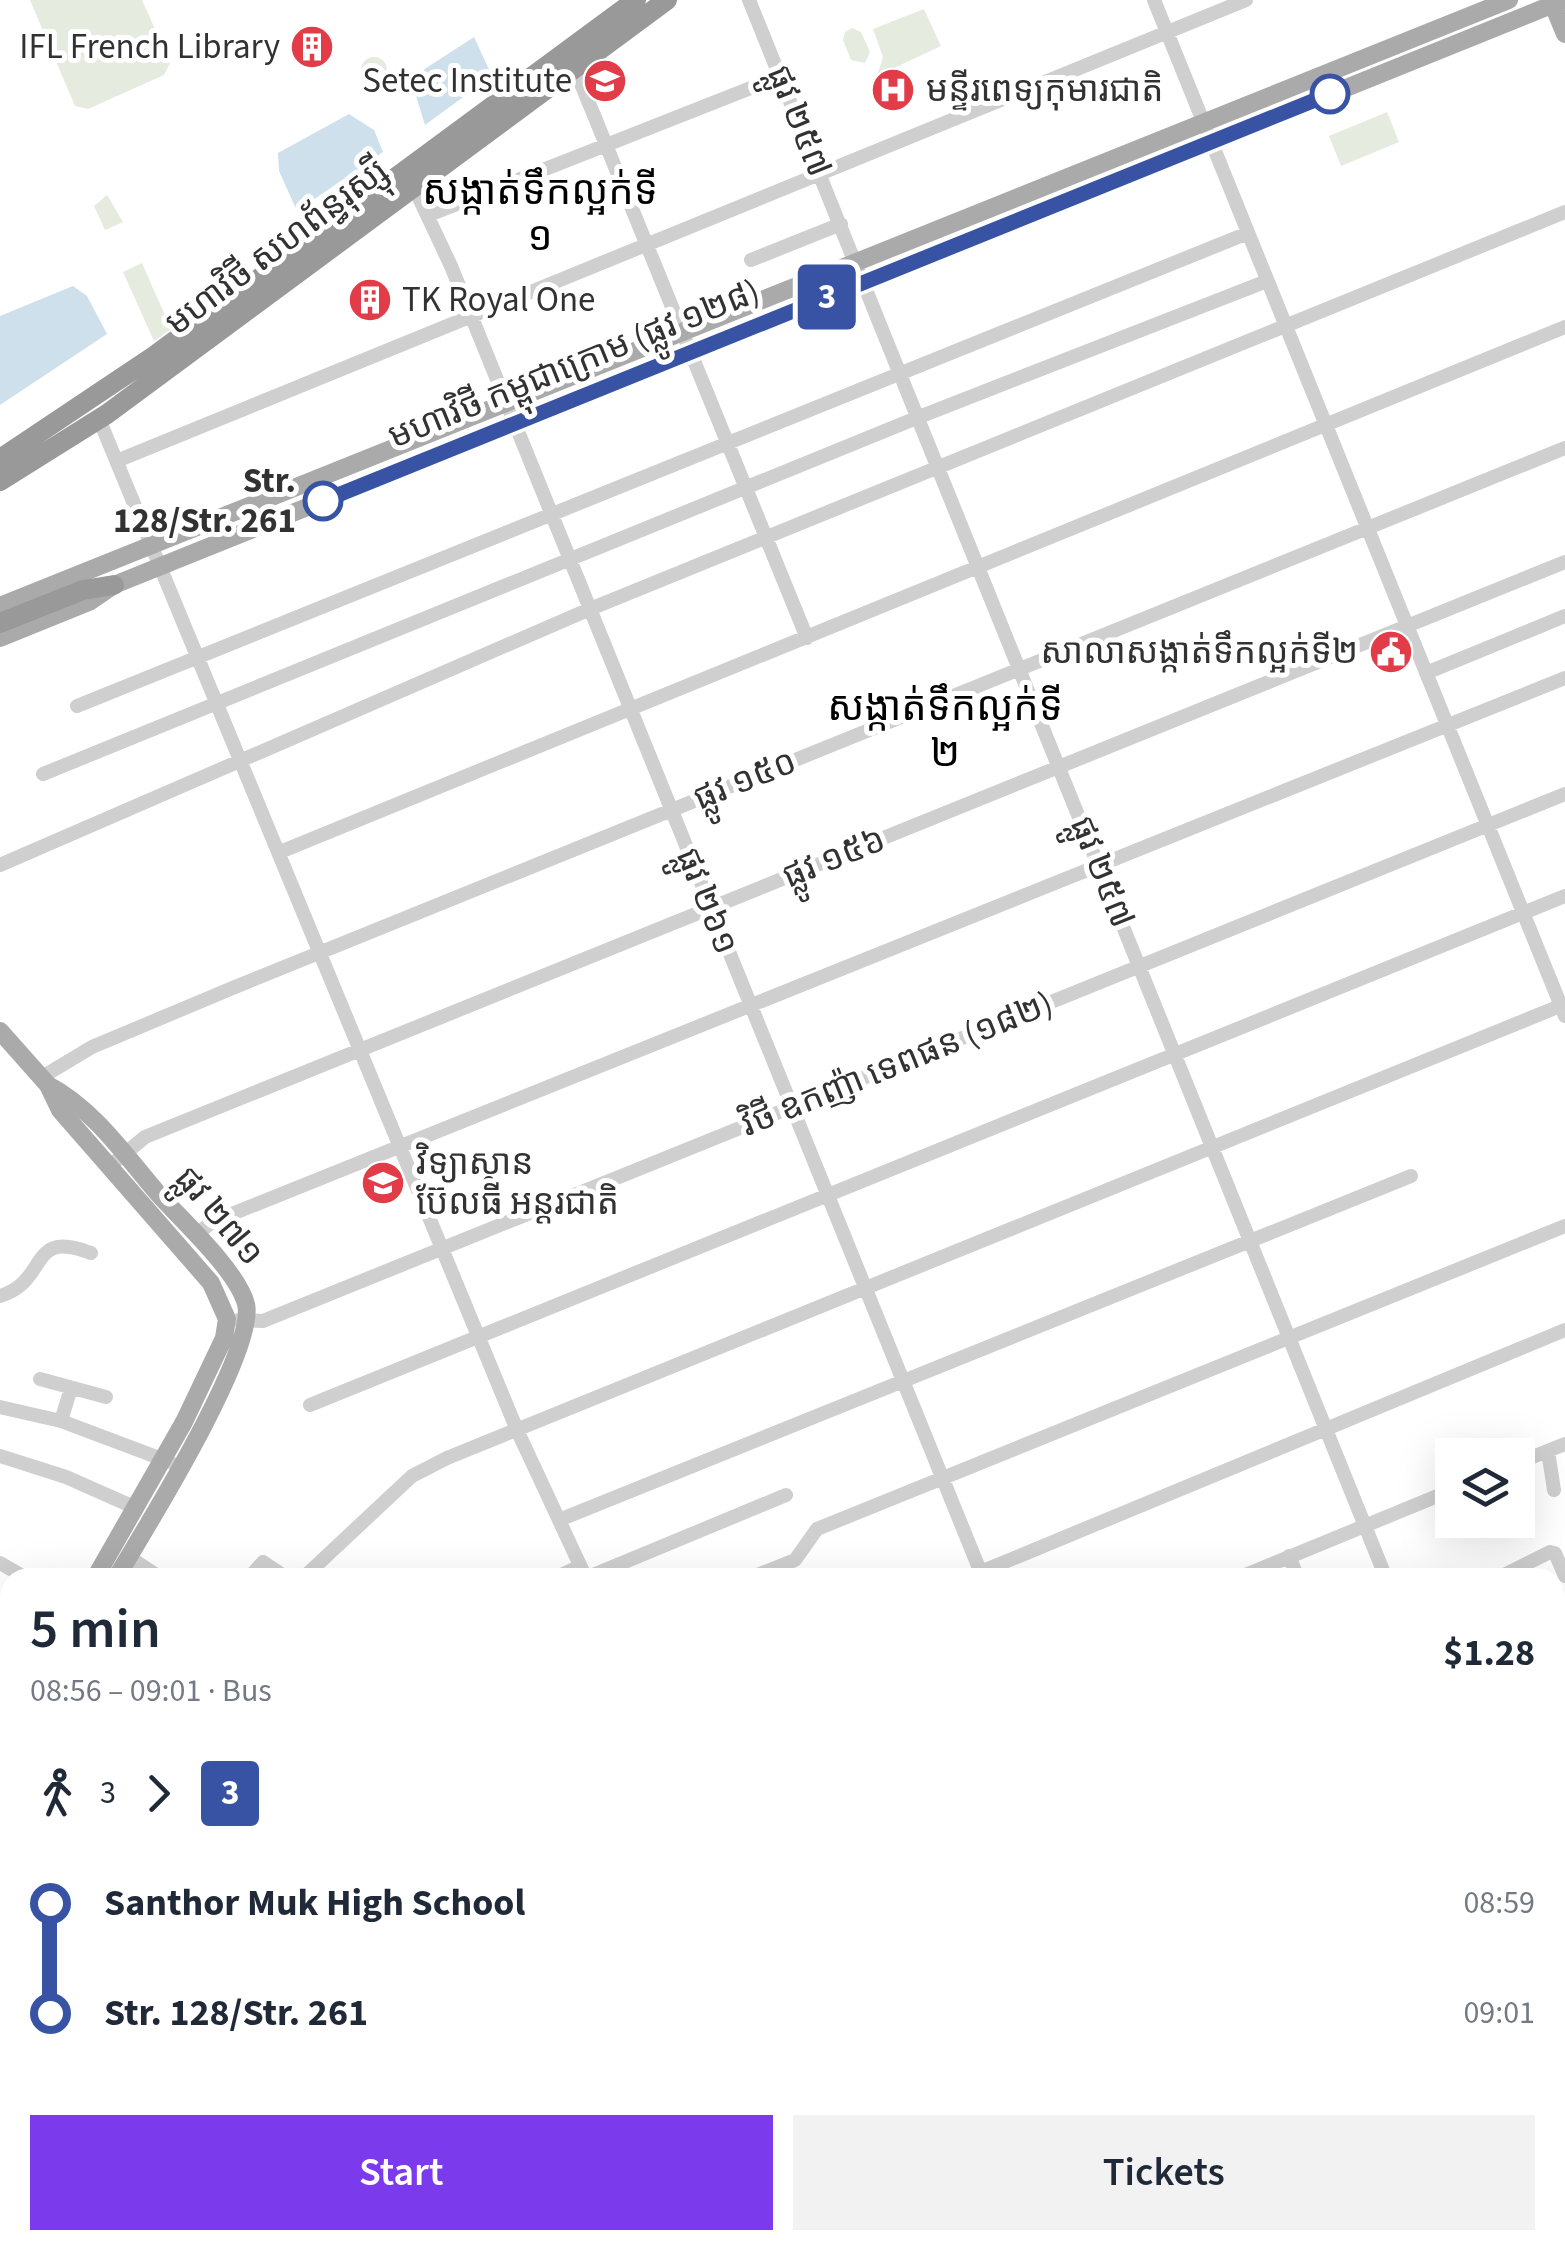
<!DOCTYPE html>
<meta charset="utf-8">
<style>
body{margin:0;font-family:"Source Sans 3","Noto Sans Khmer",sans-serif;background:#f2f2f3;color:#1f2937;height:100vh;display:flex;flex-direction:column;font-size:38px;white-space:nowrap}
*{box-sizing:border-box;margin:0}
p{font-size:32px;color:#747a83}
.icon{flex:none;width:55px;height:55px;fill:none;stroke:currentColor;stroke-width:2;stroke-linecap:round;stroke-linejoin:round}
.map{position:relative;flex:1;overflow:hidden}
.drawer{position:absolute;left:0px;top:1568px;width:1565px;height:682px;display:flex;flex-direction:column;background:#fff;border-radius:30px 30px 0 0;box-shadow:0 10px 40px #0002}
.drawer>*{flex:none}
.badge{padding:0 20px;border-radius:8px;font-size:35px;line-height:65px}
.buttons{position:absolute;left:1435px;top:1438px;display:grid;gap:20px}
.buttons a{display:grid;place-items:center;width:100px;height:100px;border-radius:0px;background:#fff;box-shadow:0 10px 40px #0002;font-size:50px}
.map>.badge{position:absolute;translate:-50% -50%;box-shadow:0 0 0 5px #fff}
.legs{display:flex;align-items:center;gap:15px;height:110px;padding:0 30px;font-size:32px}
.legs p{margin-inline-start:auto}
.summary{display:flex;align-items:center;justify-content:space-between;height:170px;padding:0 30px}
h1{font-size:55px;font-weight:600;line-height:75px}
.action{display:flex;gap:20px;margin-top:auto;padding:20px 30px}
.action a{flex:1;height:115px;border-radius:0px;background:#7c3aed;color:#fff;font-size:40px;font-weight:600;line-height:115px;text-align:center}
.action a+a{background:#f2f2f3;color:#1f2937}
ul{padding:0 30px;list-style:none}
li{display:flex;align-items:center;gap:35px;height:110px;font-size:38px}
li i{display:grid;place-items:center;width:15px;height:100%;margin:0 12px;background:currentColor}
li i::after{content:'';width:25px;height:25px;margin:-12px;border:8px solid;border-radius:50%;background:#fff}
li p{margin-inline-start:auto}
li:first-child i{background:linear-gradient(#0000 50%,currentColor 0)}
li:last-child i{background:linear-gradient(currentColor 50%,#0000 0)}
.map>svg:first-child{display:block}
.green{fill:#e5ebde}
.water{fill:#cee0ec}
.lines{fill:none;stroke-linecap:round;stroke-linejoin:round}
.minor{stroke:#cfcfcf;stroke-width:14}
.major{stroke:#aaa;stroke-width:18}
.highway{stroke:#999;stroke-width:20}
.line-1-casing{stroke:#fff;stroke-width:22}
.line-1{stroke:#3853a4;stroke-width:15}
.stop-1-dot{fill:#fff;stroke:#3853a4;stroke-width:5}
.labels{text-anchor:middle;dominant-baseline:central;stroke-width:10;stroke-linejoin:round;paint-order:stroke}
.poi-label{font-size:35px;fill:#323232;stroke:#fff;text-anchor:end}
.street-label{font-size:35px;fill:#323232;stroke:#fff}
.stop-label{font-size:35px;font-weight:bold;fill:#323232;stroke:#fff;text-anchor:end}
.quarter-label{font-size:40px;fill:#000;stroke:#fff}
</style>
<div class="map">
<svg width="1565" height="2249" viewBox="0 0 1565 2249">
<rect width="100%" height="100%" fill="#fff"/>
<path class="green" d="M30 0H142L170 63 164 75 88 109 75 106Z
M924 9 941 46 877 76 883 57 873 29Z
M852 28 861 32 870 52 865 63 851 60 843 40 845 32Z
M361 70a13 13 0 1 1 26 0a13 13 0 1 1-26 0Z
M1387 112 1399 142 1341 166 1329 136Z
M107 195 123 222 105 230 94 206Z
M142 263 171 329 154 341 123 272Z"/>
<path class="water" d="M474 37 492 76 425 125 416 96 417 74Z
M349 114 374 130 383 152 297 211 279 171 278 153Z
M73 286 87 296 107 334 0 405V316Z"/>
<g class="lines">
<path class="minor" d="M749 0 1386 1578
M1154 0 1565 1016
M567 64 580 81 807 638
M411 181 451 266 983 1578
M429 215 781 76
M751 260 841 224
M99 419 517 1430 586 1578
M119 460 1246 0
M1426 673 1565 616
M77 706 1248 233
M43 774 919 417 1267 281
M280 852 1565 327
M0 865 590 609 1565 212
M42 1077 92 1047 235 987 1565 448
M110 1166 145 1137 1565 562
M196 1235 212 1222 1565 678
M0 1296C50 1281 27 1228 91 1253
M239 1320 263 1321 1565 794
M40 1379 106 1397
M310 1405 1565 896
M0 1407 61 1421 170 1462
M61 1421 71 1388
M1548 1451 1554 1490
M0 1456 66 1477 136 1508
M1518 1463 1565 1444
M559 1520 1411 1176
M1289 1556 1298 1578
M129 1557 161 1578
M0 1563 26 1578
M249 1578 263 1562 287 1578
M303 1578 412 1476 447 1458 1565 1004
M555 1578 580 1566
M586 1578 786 1495
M750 1578 795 1560 817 1529 1565 1226
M966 1578 1565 1330
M1238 1578 1452 1490
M1498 1578 1550 1552 1555 1553 1565 1576
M0 1652 10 1658
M1555 1712 1565 1707
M0 1726 10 1731
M1555 1792 1565 1817
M1555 1894 1565 1891
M0 1958 10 1961
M1555 2008 1565 2004
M0 2041 10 2043
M1555 2067 1565 2063
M1555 2202 1565 2198
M780 2240 785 2249
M1048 2240 1058 2249
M1161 2240 1169 2249
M1505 2240 1515 2249
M810 2249 818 2240
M905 2249 913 2240
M996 2249 1004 2240
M1282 2249 1301 2240
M1461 2249 1474 2240"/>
<path class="major" d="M1551 0 1565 34
M0 606 1509 0
M0 638 89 602 114 585 1564 0
M0 1031 48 1085 60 1110 211 1283 227 1319 224 1338 184 1422 95 1578
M48 1085C94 1109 127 1158 161 1197 185 1223 237 1271 246 1304 257 1350 144 1531 116 1578
M0 1773 10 1743
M0 1832 10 1799"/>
<path class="highway" d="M0 459 154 356 636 0
M0 481 107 414 667 0
M0 623 83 590 114 585"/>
</g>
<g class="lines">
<g class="line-1-casing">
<path id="line-1" d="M323 501 1330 94"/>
</g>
<use href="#line-1" class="line-1"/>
</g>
<defs>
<g id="building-disc" transform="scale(2.25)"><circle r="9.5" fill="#e13c47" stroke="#fff"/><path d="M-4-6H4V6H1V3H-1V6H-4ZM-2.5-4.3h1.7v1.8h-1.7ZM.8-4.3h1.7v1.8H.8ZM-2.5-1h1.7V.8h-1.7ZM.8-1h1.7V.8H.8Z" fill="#fff"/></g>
<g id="school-disc" transform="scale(2.25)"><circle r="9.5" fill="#e13c47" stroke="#fff"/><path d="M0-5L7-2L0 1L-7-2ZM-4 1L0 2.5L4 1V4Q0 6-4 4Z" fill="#fff"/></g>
<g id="hospital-disc" transform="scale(2.25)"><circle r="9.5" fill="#e13c47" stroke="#fff"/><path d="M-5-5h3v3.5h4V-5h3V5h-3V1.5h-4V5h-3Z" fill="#fff"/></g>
<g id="civic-disc" transform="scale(2.25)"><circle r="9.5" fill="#e13c47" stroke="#fff"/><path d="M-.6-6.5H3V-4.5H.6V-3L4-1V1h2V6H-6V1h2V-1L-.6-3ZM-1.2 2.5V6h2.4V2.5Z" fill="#fff"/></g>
</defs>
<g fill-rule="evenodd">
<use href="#building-disc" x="312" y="47"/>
<use href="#school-disc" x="605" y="81"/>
<use href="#hospital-disc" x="893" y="90"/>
<use href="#building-disc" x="370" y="300"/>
<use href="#civic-disc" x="1391" y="652"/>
<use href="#school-disc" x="383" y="1183"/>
</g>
<g class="stop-1-dot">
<circle cx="1330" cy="94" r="18"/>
<circle cx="323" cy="501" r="18"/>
</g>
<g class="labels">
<g class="poi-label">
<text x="280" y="47">IFL French Library</text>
<text x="572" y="81">Setec Institute</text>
<text x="926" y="90" text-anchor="start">មន្ទីរពេទ្យកុមារជាតិ</text>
<text x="402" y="300" text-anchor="start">TK Royal One</text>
<text x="1358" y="652">សាលាសង្កាត់ទឹកល្អក់ទី២</text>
<text x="416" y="1163" text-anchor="start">វិទ្យាស្ថាន<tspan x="416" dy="40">ប៊ែលធី អន្ដរជាតិ</tspan></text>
</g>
<g class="street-label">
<text transform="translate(799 121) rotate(68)">ផ្លូវ ២៥៧</text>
<text transform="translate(277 247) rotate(-37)">មហាវិថី សហព័ន្ធរុស្ស៊ី</text>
<text transform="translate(574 364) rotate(-22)">មហាវិថី កម្ពុជាក្រោម (ផ្លូវ ១២៨)</text>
<text transform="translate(745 780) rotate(-22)">ផ្លូវ ១៥០</text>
<text transform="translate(834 858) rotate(-22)">ផ្លូវ ១៥៦</text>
<text transform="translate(1102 872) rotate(68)">ផ្លូវ ២៥៧</text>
<text transform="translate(707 901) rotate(68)">ផ្លូវ ២៦១</text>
<text transform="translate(897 1064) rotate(-22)">វិថី ឧកញ៉ា ទេពផន (១៨២)</text>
<text transform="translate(219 1216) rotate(50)">ផ្លូវ ២៧១</text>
</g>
<g class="stop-label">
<text x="296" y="481">Str.<tspan x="296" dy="40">128/Str. 261</tspan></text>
</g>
<g class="quarter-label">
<text x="540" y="191">សង្កាត់ទឹកល្អក់ទី<tspan x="540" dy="46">១</tspan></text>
<text x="945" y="707">សង្កាត់ទឹកល្អក់ទី<tspan x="945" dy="46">២</tspan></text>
</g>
</g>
</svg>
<div class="buttons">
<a><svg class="icon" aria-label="layers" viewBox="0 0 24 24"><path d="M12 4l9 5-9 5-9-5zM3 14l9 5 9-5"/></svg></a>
</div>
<b class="badge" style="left:827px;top:297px;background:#3853a4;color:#fff">3</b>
<section class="drawer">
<div class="summary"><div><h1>5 min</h1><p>08:56 – 09:01 · Bus</p></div><b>$1.28</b></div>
<div class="legs"><svg class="icon" aria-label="walk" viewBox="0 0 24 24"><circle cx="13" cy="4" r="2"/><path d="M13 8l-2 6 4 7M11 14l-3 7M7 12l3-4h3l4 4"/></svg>3<svg class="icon" aria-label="forward" viewBox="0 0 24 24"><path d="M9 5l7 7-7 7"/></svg><b class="badge" style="background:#3853a4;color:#fff">3</b></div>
<ul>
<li><i style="color:#3853a4"></i><b>Santhor Muk High School</b><p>08:59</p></li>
<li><i style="color:#3853a4"></i><b>Str. 128/Str. 261</b><p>09:01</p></li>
</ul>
<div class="action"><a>Start</a><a>Tickets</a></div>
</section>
</div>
